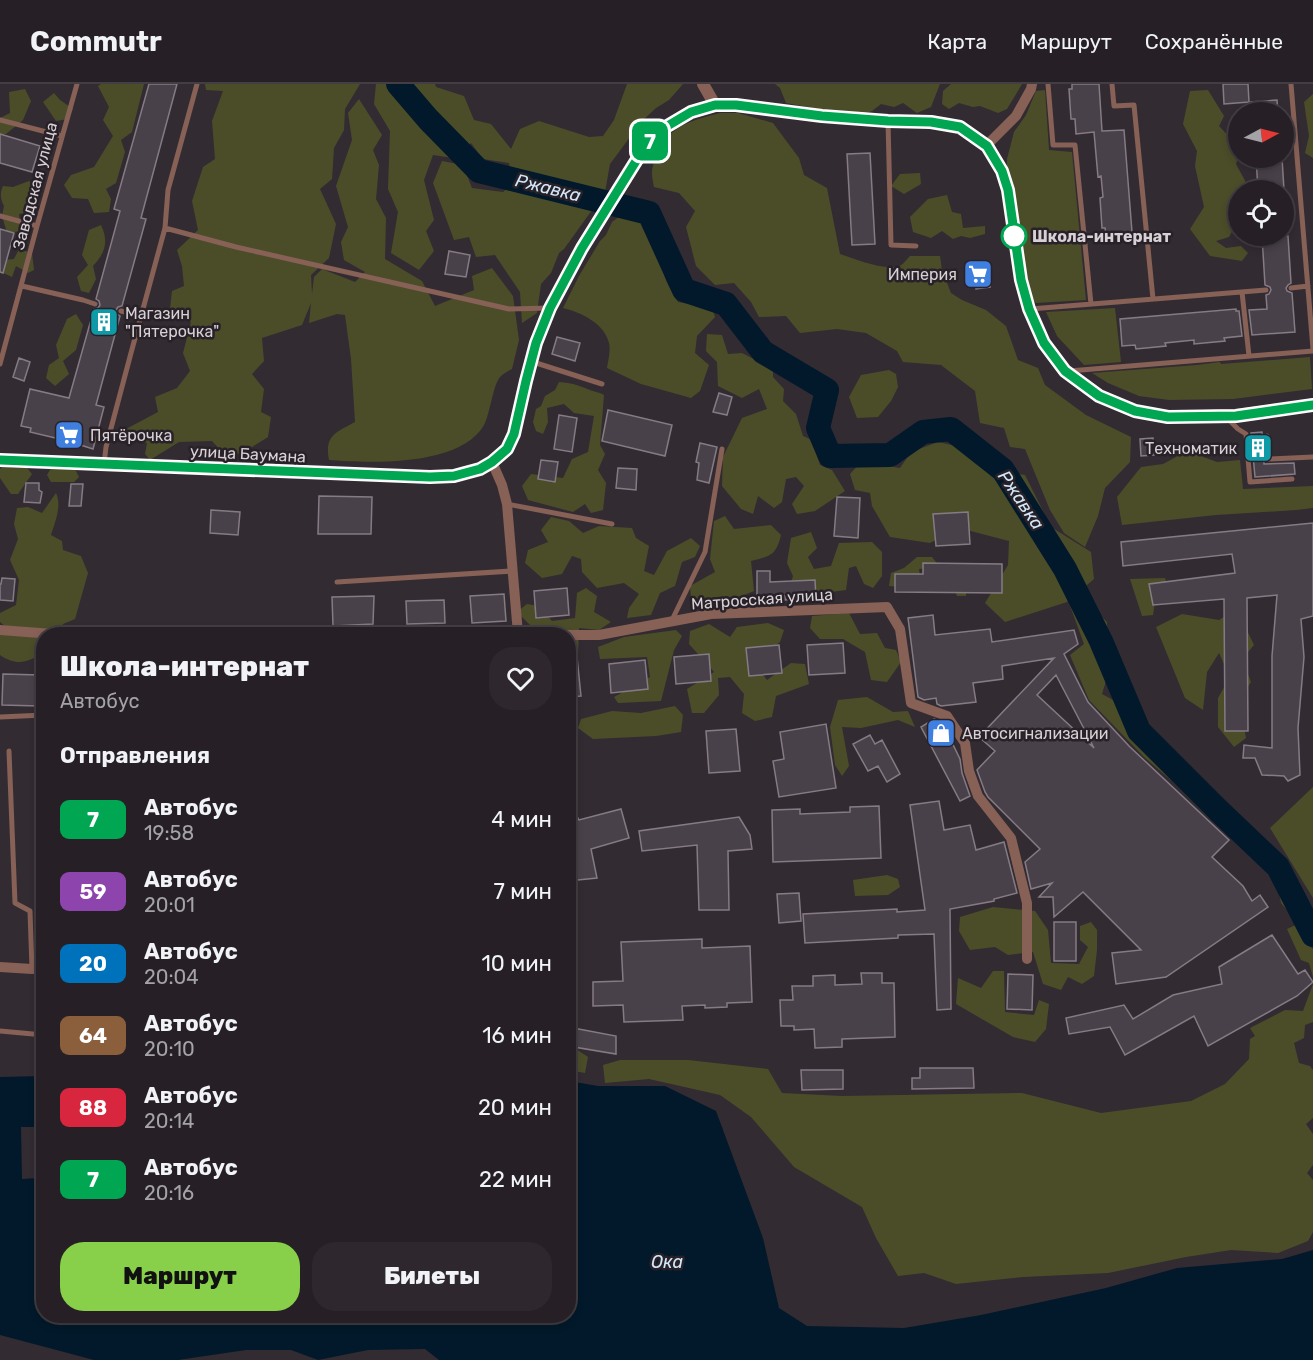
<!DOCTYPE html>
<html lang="ru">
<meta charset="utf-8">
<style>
body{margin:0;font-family:Rubik,sans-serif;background:#2e282e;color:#f1f3f6;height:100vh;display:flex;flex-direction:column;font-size:22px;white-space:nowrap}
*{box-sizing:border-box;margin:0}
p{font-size:20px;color:#a4a3a7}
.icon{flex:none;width:33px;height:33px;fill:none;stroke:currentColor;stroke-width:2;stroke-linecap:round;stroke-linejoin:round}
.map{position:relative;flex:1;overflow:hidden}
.drawer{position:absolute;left:36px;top:543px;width:540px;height:696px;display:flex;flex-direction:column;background:#262026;border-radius:24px;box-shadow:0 3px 9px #0003,0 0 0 2px #423e43}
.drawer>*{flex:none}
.badge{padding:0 12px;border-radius:9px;font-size:21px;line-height:39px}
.needle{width:39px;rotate:83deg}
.buttons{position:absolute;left:1228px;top:18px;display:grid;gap:12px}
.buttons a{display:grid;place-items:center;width:66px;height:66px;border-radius:50%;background:#262026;box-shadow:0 3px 9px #0003,0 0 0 2px #423e43;font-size:30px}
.map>.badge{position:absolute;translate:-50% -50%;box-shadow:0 0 0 3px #fff}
h2{padding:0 24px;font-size:22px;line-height:54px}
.round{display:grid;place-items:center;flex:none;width:63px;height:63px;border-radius:24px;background:#2e282e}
.summary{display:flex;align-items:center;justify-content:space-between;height:102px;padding:0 24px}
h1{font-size:28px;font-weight:800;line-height:45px}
.action{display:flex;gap:12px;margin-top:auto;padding:12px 24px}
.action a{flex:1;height:69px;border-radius:24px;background:#88cf4a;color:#111;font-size:24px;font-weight:800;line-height:69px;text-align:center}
.action a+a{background:#2e282e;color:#f1f3f6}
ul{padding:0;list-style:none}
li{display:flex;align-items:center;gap:18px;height:72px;padding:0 24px}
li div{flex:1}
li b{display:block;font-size:22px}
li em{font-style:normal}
li .badge{min-width:66px;font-weight:700;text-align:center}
header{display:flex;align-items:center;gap:36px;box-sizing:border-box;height:84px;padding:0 30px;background:#262026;border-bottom:2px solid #423e43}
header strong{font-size:28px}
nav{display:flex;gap:33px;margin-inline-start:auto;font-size:21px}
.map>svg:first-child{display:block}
.green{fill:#4b4d29}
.water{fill:#02192b}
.pier{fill:#332b32}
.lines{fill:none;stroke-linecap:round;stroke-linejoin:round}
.river{stroke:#02192b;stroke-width:24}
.building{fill:#494149;stroke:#857b84;stroke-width:1.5;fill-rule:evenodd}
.service{stroke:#876056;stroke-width:5}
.minor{stroke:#876056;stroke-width:10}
.tertiary{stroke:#876056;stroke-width:12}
.line-casing{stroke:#fff;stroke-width:14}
.line{stroke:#00a651;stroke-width:9}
.stop-dot{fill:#fff;stroke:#00a651;stroke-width:3}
.labels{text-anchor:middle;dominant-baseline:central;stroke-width:5;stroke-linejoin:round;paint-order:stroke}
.street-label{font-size:16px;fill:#d7d1d6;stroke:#292128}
.stop-label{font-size:16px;font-weight:bold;fill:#d7d1d6;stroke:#292128;text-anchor:start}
.poi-label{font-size:16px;fill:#d7d1d6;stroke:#292128;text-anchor:start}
.water-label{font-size:18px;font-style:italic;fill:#d1e8fb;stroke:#292128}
</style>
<header>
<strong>Commutr</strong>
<nav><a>Карта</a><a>Маршрут</a><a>Сохранённые</a></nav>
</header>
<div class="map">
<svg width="1313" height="1276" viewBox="0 0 1313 1276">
<rect width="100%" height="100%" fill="#332b32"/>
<path class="green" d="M101 0H144L132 48 121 56 125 68 116 99 106 105 111 115 109 128 94 129 88 115 72 114 64 101 71 91 94 83 113 52 103 36 109 23 98 2Z
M205 0H360L345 25 344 46 334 64 332 95 320 105 336 140 329 174 311 191 312 210 314 193 322 185 355 198 365 188 344 176 341 158 348 143 336 102 352 56 348 29 359 15 382 51 373 66 379 81 376 115 386 134 385 175 422 197 435 222 474 206 472 192 492 184 513 212 519 256 512 285C508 287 503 290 500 293 493 301 490 330 484 341 460 383 370 379 329 376 324 351 337 348 355 338L351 275 345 231 337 230 309 239 311 219 302 241 262 254 264 277 252 290 264 305 261 328 271 333 268 353 241 370H224L212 357 179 358 150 376 145 370 147 359 128 354 126 345 158 328 155 313 177 304 190 287 183 269 191 238 170 225 172 207 184 202 182 182 177 166 198 146 192 117 203 83 215 75 212 37 223 7 206 6Z
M376 0H435L436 3 464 12 474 36 491 40 511 65 520 45 539 37 589 53 603 52 614 36 627 0H683L669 16 656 24 642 37 610 80 605 108 564 165 559 169 551 189 541 200 537 229 522 239 520 208 495 171 476 173 469 153 454 156 433 99 442 77 463 81 472 104 503 108 512 100 509 79 483 75 471 59 453 74 433 71 424 96 434 136 426 147 434 167 419 186 391 169 398 128 388 105 390 47 374 20Z
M775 0H940L931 23 917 29 903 19 894 23 881 20 872 27 849 35 824 26 786 19 780 4Z
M951 0H1022L1007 25 998 29 980 22 973 23 959 19 949 25 942 20 943 7Z
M25 5 31 17 23 36 6 50H0V34L10 29 9 8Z
M1045 6 1049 66 1072 68 1086 216 1036 219 1031 215 1027 202 1007 85V75L1014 48 1026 31 1036 7Z
M1208 6 1224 32 1219 42 1239 63V72L1236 80 1250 106H1239V135L1229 153 1216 157 1226 164 1241 162 1248 169 1242 177 1210 172 1190 145 1204 123 1195 82 1197 67 1183 40 1190 7Z
M54 9 60 16 73 25 68 35 56 37 43 18Z
M1313 10V74L1305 69 1309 52 1304 18Z
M720 29H738L773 39 799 74 804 91 827 104 840 170C855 175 884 187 899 182 903 181 907 175 910 172H940L942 186 951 209 962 216 986 226 1006 242 1018 276 1038 284 1045 301 1086 331 1131 353 1130 378 1105 404 1098 432 1085 463 1064 449 1050 426 1025 365 1010 363 1004 344 980 339 975 307 941 281 903 278 897 267 866 249 837 245 800 249 786 232 759 233 751 218 734 199 715 201 696 182 686 143 695 127 679 109 654 103C651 88 651 85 657 71 669 41 691 37 720 29Z
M920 89 921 100 904 110 891 102 900 90Z
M29 97 37 103 28 114 32 128 19 130 21 147 7 149 2 132 4 122C0 114 0 109 3 102L13 103Z
M947 111 952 128 961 130 963 144 985 142V150L970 154 961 152 953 155 942 147 931 154 913 148 910 133 928 115Z
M634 122 646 125V143H660L670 148 672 167C656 188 667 198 678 218L712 224 715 233 697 252 695 269 709 281 700 307 691 314 641 300 607 284C608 276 611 267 609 259 604 239 582 229 563 224L579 192 600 157 606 151 612 138Z
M101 141C109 158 105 169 93 182L96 195 89 209 81 207 77 193 88 181 82 171 89 146Z
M19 165 32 169 34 186 28 189 16 182 12 193 1 188 4 176 14 175Z
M1115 224 1121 278 1084 281 1057 252 1046 228Z
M76 230 83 241 76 266 63 277 69 290 55 302 46 294 49 281 59 274 56 261 67 235Z
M707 250 722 251 728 270 742 269 773 285V293L784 305 783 317 796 330 803 352 812 356 820 381 832 386 845 407 815 427 797 430 792 420 804 402 796 393 786 395 782 418 774 424 758 412 753 430 741 425 722 402 723 373 742 334 767 325 759 305 742 314 718 302 717 278 706 267Z
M1310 273 1312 305 1233 315 1169 316 1139 312 1108 299 1092 289 1197 281 1220 278 1221 280Z
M889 286 896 290 898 303 891 317 878 333 857 334 849 313 861 291Z
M559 298C573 299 577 301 590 306 595 308 599 308 604 311L600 361 605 370 598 386 606 399 603 426 591 429 585 420 573 428 528 416 522 402 531 390 563 394 572 375 588 368 594 332 574 329 564 320 547 324 548 338 543 350 536 347 533 338 536 325 541 322 545 312 555 306Z
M938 358 965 364 972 372 995 373 1011 389 1025 391 1051 443 1091 468 1094 495 1067 518 1005 538 985 519 1008 481 1009 457 959 444 930 459 890 453 872 422 870 409 855 406 850 390 861 378 900 384 911 368Z
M1187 367 1217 378 1240 376 1243 405 1313 402V424L1296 426 1216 431 1122 441 1117 413 1141 383 1163 380Z
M2 383 27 384 32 390 18 410H11L0 394V385Z
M51 384 75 385 79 393 74 398H51L47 391Z
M56 409C62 422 55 438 51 451L62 457 63 466 81 472 88 489 75 535 63 540 59 550H44L43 569C27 579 16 582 0 571V551L7 544 0 538V529L16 521 19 496 10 476 18 455 14 440 17 424 28 423 42 429Z
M725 432 734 445 771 441 781 451C776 472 770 472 751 477L754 507 727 518 691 514 690 502 715 488 710 475 714 437Z
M551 433 569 437 583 449 599 442 632 444 636 454 649 462 644 487 654 491 667 467 691 454 700 462 695 473 682 478 675 502 660 509 651 531 627 534 629 524 639 510 624 499 597 504 582 488 581 475 572 472 562 490 542 494 525 479 528 466 548 458 541 446Z
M811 448 817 464 808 473 814 485 831 482 839 459 872 458 882 468V492L873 504 864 500 856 482 849 484 846 506 801 512 789 505 793 492 787 479 791 454Z
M917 473H932L940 483 966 494V512H957L951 497 930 484 919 485 921 500 900 503 889 502 891 489 904 484Z
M1165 494 1168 503 1156 511 1153 531 1142 532 1130 495Z
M586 504 597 512 594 528 611 538 599 546 579 544 578 571 569 578 568 550H539L517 528 527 520 538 522 552 537 575 534 577 509Z
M1082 508 1090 513 1094 532H1101L1107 538 1108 560 1100 567 1108 590 1102 610 1115 617 1123 637 1148 639 1151 653 1188 683 1210 726 1229 728 1231 745 1245 744 1283 780V803L1302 822 1291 831 1281 819 1277 797 1244 765 1224 741 1209 734 1173 698 1144 673 1089 616 1070 571 1084 560 1069 519Z
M1237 525 1254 561 1242 575 1251 598 1239 616 1246 654 1234 663 1218 643V614L1230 593 1219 569 1207 588 1203 626 1185 614 1156 543 1182 530 1219 536Z
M849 529 860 550 877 549 885 564 896 566 901 578 887 598 871 596 865 568 843 555H820L810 544 812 532Z
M768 539 784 546 780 558 753 578 767 596 791 579 805 580 809 600 776 612 772 633 755 637 742 629 744 610 730 593 718 594 719 611 704 629H692L687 605 714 588 689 560 690 547 709 540 730 553 737 543Z
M676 546 682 552 674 566 661 617 618 619 614 613 650 593 647 573 600 575 598 563 624 553Z
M867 613 893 628 908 627 915 643 898 636 861 644 842 643 849 682 842 692 835 681 830 643 838 616Z
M675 622 683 631 681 648 656 652 593 655 578 644 581 635 612 627 641 629Z
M1313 703V814L1270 744Z
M887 791 898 795 900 803 888 811 855 812 853 796Z
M993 823 1035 827 1048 846 1051 879 1079 880 1088 863 1080 856V842L1091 838 1097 846V866L1094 892 1082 900 1068 893 1061 906 1043 900 1033 868 1008 871 995 863 970 866 959 847 960 833Z
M1300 839 1308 847 1310 862 1313 865V893L1309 879 1301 876 1287 845Z
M993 887H1004L1005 928 1034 931 1039 916 1049 920 1046 945 1035 958 1013 953 956 920 958 894 981 904Z
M1313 900V938L1305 941 1304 954 1294 959 1299 979 1310 982 1313 986V1034L1306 1040 1313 1050V1081L1307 1089 1313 1096V1148L1308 1157 1278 1169 1231 1166 1186 1173 1108 1189 1023 1193 956 1200 924 1189 898 1192 876 1154 862 1123 794 1083 751 1033 720 1011 649 995 605 999 603 981 620 976H688L768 985 782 1009 842 1012 1022 1009 1101 1029 1191 1017 1225 1000 1249 975 1250 955 1255 952 1250 944 1285 926 1303 927Z
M576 965 588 973 585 989 569 986V968Z"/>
<path class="water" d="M43 992 44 1232H568L569 997 598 1002H665L716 1027 763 1154 779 1224 807 1242 904 1244 981 1231 1106 1204 1177 1184 1282 1175 1313 1166V1276H439L425 1265 368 1266 318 1276 291 1266H246L178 1276H94L0 1251V993Z"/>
<path class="pier" d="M21 1043H39V1094L22 1095Z"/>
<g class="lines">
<path class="river" d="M398 0 428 35 479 87 649 129 684 206 726 220 763 268 827 306 818 344 830 372 890 371 923 348 951 345 1003 386 1065 485 1101 557 1139 647 1217 725 1278 783 1313 851"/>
</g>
<path class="building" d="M149 0H177L141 134 146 135 122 222 118 223 116 226 117 230 120 232 96 321 104 323 93 365 68 357 30 348 31 344 21 342 30 305 69 314 94 225 98 224 100 221 99 217 96 215 120 127 114 125Z
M1072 0H1099L1102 47 1124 46 1132 148 1106 150 1105 144H1102L1100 114 1103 113 1101 92 1098 93 1094 48 1076 50 1075 35H1071L1069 5H1072Z
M1223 0H1248L1249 18 1224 20Z
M1277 16 1278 28H1252L1251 18Z
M0 50 40 62 32 88 0 79Z
M870 69 875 160 852 161 847 70Z
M1256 74H1282L1284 106H1258Z
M0 145 14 149 3 189 0 188Z
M1262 152H1288L1291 199 1288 201 1286 204 1287 207 1292 209 1295 248 1252 251 1249 226 1267 225 1266 211 1269 210 1271 206 1270 203 1265 201Z
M449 167 470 171 466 193 445 190Z
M987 182 990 203 976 205 975 196 968 197 966 185Z
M1236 225V227H1239L1242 252 1224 254 1225 257 1194 260V256L1165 259 1166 262 1136 265 1135 261 1122 262 1120 235Z
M557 253 580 259 575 277 552 270Z
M19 274 30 278 24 297 13 293Z
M719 309 732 313 727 331 713 328Z
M608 326 672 341 665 372 602 357Z
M559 331 577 334 572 368 554 365Z
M1262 348 1264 380 1294 379 1295 390 1255 393 1251 349Z
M1153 354 1154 371 1141 372 1140 355Z
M700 359 717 363 709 399 697 396 699 379 696 378Z
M541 376 558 378 555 398 538 395Z
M618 384 637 385 636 406 616 404Z
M26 399H39V406L42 408 40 419 24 418Z
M71 400H83L81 422H69Z
M319 412 372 413 371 450H318Z
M837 413 860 414 858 454 834 452Z
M211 426 240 428 238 451 210 449Z
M968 428 970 460 936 462 933 430Z
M1313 439V532L1301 535 1304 573 1298 644 1300 691 1288 697 1284 692 1262 691 1255 674H1243L1244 661 1272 664V572L1277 511 1247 514 1248 647H1225L1224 515 1153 521 1149 500 1235 489 1232 470 1123 482 1121 458Z
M923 479 1002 480V509L895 508V490H923Z
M757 487H770V498L815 496 816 514 785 516V512H757Z
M2 494 15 495 13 517 0 516V500H1Z
M567 504 569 531 536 534 534 507Z
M504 510 506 537 472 539 470 512Z
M374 512 373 540 333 542 332 513Z
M444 516 445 539 407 540 406 517Z
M933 531 935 551 990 545 992 558 1074 546 1078 560 1064 570 1088 618 1130 663 1229 756 1212 773 1243 802 1252 817 1260 811 1268 823 1166 893 1116 900 1112 869 1141 866 1083 808 1054 833 1053 813H1039L1052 799 1031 805 1025 778 1040 765 988 713 985 708 977 686 995 667 979 653 1054 574 1002 582 1003 595 973 599 976 618 941 622 937 620 936 614 924 616 918 613 908 534ZM1056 591 1094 664 1037 611Z
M843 559 845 589 809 591 807 561Z
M779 561 782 589 749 592 746 564Z
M568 563H576L581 612 568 613Z
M709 570 711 597 676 600 674 573Z
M645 576 648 605 611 609 609 580Z
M3 590 40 591 39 622 2 621Z
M934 635 942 638 960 675 962 689 970 712 960 717 921 643Z
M826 640 836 704 779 713 773 677 784 675 780 648Z
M736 645 740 687 709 689 706 647Z
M870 651 875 660 882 656 900 690 887 698 878 682 868 687 853 660Z
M568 716 579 736 621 725 629 754 591 765 597 794 568 797Z
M939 717 944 746 970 741 976 766 1004 758 1017 809 994 815V817L950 825 951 925 937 926 934 850 898 851V854L805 859 803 830 897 825V828L925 826 910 721Z
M879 722 881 774 773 778 772 726 800 725V730L850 728V723Z
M739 733 750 751 752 765 728 767 729 826H699L697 761 642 767 639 747Z
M799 809 801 837 779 839 777 810Z
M1054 838H1076V877H1054Z
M1272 851 1298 890 1305 886 1313 898 1297 912 1208 962 1194 932 1125 971 1110 943 1069 950 1066 934 1124 921 1133 935 1173 911 1222 900 1219 883Z
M702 855V864L750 862 752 918 727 919V923L705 924V921L682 922 683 936 624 938 623 921 593 922V898L623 897 621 858Z
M861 889H882V899H894L895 953 842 955V963L815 964 814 945 794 946V942H781L780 916H793L792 902H813V892L835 891V901L862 900Z
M1008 890 1033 891 1032 926 1007 925Z
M568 943 616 952V970L568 962Z
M920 984H973L974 1004 912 1005V994H920Z
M801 986H843V1005L802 1006Z"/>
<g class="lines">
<path class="service" d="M1048 0 1053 61H1075L1091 220
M1112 0 1114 22 1134 21 1153 215
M1291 0 1313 265
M0 36 62 52
M888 37 891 161 916 162
M0 132 37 142
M165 144 236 163 509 225 550 224
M22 202 83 216 95 220
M1291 204 1308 202
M1242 208 1249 272
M1030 225 1266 206
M121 227 140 232
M533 278 602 300
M0 280 37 142 77 0
M1069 287 1313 267
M1226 333 1238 345 1246 350 1250 398 1292 395
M1267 352 1269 375 1313 373
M104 380 106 363 131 269 165 144 168 106 197 0
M507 420 612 440
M337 498 512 487
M672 536 705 468 722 365
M0 633 44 631
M9 667 15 819 30 827 32 885
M0 947 44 951"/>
<path class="minor" d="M987 61 1016 32 1031 5 1032 0
M492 378 502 401 507 420 518 550
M0 546 53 550
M568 551H599L711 530 887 523 900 545 911 619 947 632 965 659 969 687 978 712 1011 754 1027 819V875
M0 883 32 885 44 884"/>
<path class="tertiary" d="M703 0 715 21
M0 376 430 393 454 392 480 385 492 378 506 365 514 350 526 297 536 259 550 224 582 164 647 61 664 44 691 28 715 21H736L822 32 888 37 931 38 960 43 987 61 1002 87 1008 106 1021 196 1029 225 1044 259 1065 287 1099 312 1135 327 1168 333 1236 331 1313 321"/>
</g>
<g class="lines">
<g class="line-casing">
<path id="line" d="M0 376 430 393 454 392 480 385 492 378 507 365 514 350 526 297 536 259 550 224 582 164 646 61 664 44 691 28 715 21H736L822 32 888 37 931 38 960 43 987 62 1002 87 1008 106 1021 196 1029 225 1044 259 1065 287 1099 312 1135 327 1168 333 1236 332 1313 321"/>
</g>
<use href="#line" class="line"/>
</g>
<defs>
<g id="supermarket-square" transform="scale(1.5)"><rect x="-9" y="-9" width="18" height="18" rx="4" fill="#3f7fe0" stroke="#292128"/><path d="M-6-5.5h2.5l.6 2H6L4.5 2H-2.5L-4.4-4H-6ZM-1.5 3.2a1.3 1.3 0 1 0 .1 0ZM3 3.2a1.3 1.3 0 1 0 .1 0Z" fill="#fff"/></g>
<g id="building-square" transform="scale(1.5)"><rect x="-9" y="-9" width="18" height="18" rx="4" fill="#0f9aa8" stroke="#292128"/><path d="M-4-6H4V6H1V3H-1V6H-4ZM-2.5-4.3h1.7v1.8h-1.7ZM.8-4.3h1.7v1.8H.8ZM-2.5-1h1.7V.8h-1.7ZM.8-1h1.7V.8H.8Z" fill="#fff"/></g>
<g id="shop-square" transform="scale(1.5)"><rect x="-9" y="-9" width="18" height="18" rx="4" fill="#3f7fe0" stroke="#292128"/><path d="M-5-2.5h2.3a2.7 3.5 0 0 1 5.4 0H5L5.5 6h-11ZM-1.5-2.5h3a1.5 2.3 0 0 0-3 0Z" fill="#fff"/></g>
</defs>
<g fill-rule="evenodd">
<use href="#supermarket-square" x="978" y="190"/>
<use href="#building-square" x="104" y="238"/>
<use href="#supermarket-square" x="69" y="351"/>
<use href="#building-square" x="1258" y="364"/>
<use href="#shop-square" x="941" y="649"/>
</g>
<circle class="stop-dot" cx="1014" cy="152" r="12"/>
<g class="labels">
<g class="street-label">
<text transform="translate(35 102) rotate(-75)">Заводская улица</text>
<text transform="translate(248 370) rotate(3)">улица Баумана</text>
<text transform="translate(762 515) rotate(-4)">Матросская улица</text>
</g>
<g class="stop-label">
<text x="1032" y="152">Школа-интернат</text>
</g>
<g class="poi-label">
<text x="957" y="190" text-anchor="end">Империя</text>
<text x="125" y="229">Магазин<tspan x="125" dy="18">"Пятерочка"</tspan></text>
<text x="90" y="351">Пятёрочка</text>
<text x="1237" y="364" text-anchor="end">Техноматик</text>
<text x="962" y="649">Автосигнализации</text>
</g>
<g class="water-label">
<text transform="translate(548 104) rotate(14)">Ржавка</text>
<text transform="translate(1021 416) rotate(56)">Ржавка</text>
<text x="667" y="1178">Ока</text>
</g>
</g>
</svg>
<div class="buttons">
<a><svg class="needle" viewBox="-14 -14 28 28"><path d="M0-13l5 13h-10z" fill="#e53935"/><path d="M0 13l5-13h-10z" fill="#a4a3a7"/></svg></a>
<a><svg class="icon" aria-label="locate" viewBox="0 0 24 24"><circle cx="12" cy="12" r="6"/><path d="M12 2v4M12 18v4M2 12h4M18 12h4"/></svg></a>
</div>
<b class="badge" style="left:650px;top:57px;background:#00a651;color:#fff">7</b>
<section class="drawer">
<div class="summary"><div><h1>Школа-интернат</h1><p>Автобус</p></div><a class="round"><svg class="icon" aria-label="heart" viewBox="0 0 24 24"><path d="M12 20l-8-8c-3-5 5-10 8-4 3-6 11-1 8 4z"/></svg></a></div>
<h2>Отправления</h2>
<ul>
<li><span class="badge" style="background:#00a651;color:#fff">7</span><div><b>Автобус</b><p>19:58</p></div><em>4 мин</em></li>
<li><span class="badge" style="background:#8e44ad;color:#fff">59</span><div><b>Автобус</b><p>20:01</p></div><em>7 мин</em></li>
<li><span class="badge" style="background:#0072bc;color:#fff">20</span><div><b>Автобус</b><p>20:04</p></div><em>10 мин</em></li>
<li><span class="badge" style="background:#8b5e3c;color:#fff">64</span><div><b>Автобус</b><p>20:10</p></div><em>16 мин</em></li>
<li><span class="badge" style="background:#d7263d;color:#fff">88</span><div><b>Автобус</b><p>20:14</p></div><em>20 мин</em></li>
<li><span class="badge" style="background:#00a651;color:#fff">7</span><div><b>Автобус</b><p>20:16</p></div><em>22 мин</em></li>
</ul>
<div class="action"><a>Маршрут</a><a>Билеты</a></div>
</section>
</div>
